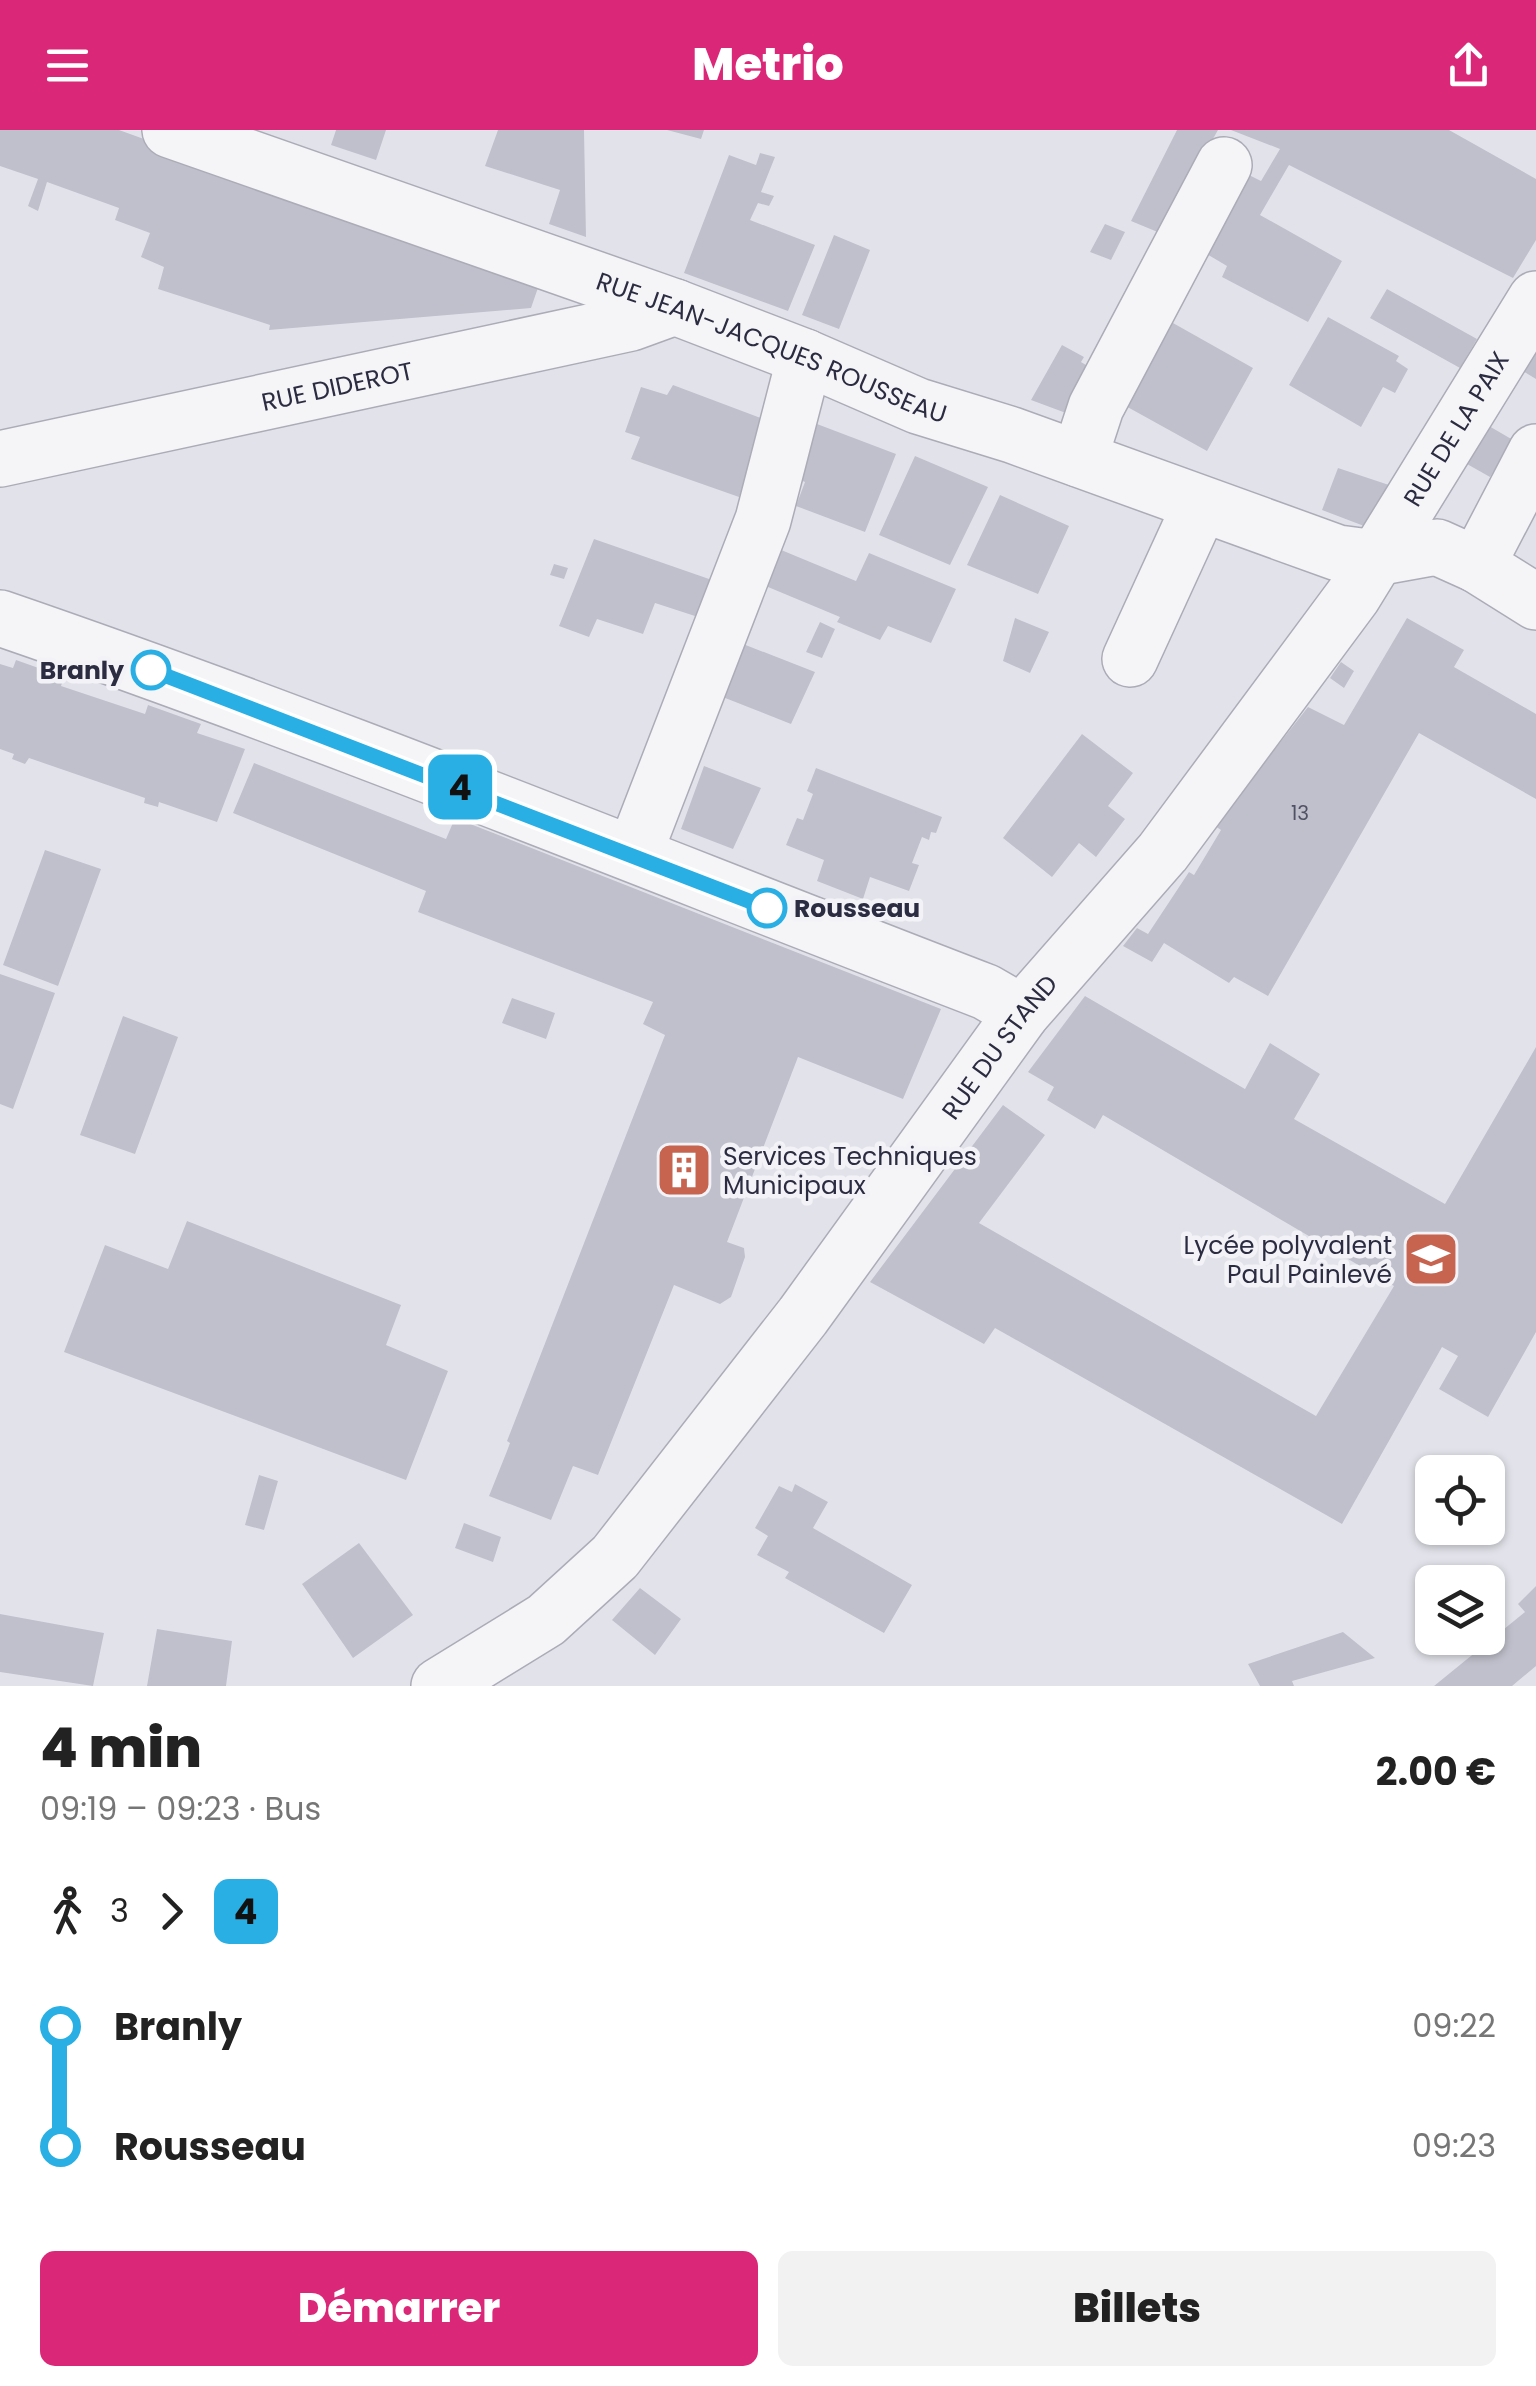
<!DOCTYPE html>
<html lang="fr">
<meta charset="utf-8">
<style>
body{margin:0;font-family:Poppins,sans-serif;background:#f2f2f2;color:#222;height:100vh;display:flex;flex-direction:column;font-size:38px;white-space:nowrap}
*{box-sizing:border-box;margin:0}
p{font-size:32px;color:#767676}
.icon{flex:none;width:55px;height:55px;fill:none;stroke:currentColor;stroke-width:2;stroke-linecap:round;stroke-linejoin:round}
.map{position:relative;height:1556px;overflow:hidden}
.drawer{display:flex;flex-direction:column;background:#fff;flex:1}
.drawer>*{flex:none}
.badge{padding:0 20px;border-radius:15px;font-size:35px;line-height:65px}
.controls{position:absolute;left:1415px;top:1325px;display:grid;gap:20px}
.controls a{display:grid;place-items:center;width:90px;height:90px;border-radius:15px;background:#fff;box-shadow:0 2px 8px #0004;font-size:50px}
.map>.badge{position:absolute;translate:-50% -50%;box-shadow:0 0 0 5px #fff}
.legs{display:flex;align-items:center;gap:15px;height:110px;padding:0 40px;font-size:32px}
.legs p{margin-inline-start:auto}
.head{display:flex;align-items:center;justify-content:space-between;height:170px;padding:0 40px}
h1{font-size:55px;font-weight:800;line-height:75px}
.primary-button{display:flex;gap:20px;margin-top:auto;padding:20px 40px}
.primary-button a{flex:1;height:115px;border-radius:15px;background:#db2777;color:#fff;font-size:40px;font-weight:800;line-height:115px;text-align:center}
.primary-button a+a{background:#f2f2f2;color:#222}
ul{padding:0 40px;list-style:none}
li{display:flex;align-items:center;gap:35px;height:120px;font-size:38px}
li i{display:grid;place-items:center;width:15px;height:100%;margin:0 12px;background:currentColor}
li i::after{content:'';width:25px;height:25px;margin:-12px;border:8px solid;border-radius:50%;background:#fff}
li p{margin-inline-start:auto}
li:first-child i{background:linear-gradient(#0000 50%,currentColor 0)}
li:last-child i{background:linear-gradient(currentColor 50%,#0000 0)}
header{display:flex;justify-content:space-between;align-items:center;height:130px;padding:0 40px;background:#db2777;color:#fff;font-size:45px;font-weight:800}
.map>svg:first-child{display:block}
.building{fill:#c0c0cc}
.lines{fill:none;stroke-linecap:round;stroke-linejoin:round}
.minor-casing{stroke:#abacb7;stroke-width:58}
.minor{stroke:#f5f5f8;stroke-width:55}
.line-1-casing{stroke:#fff;stroke-width:22}
.line-1{stroke:#2aafe4;stroke-width:15}
.stop-1-dot{fill:#fff;stroke:#2aafe4;stroke-width:5}
.labels{text-anchor:middle;dominant-baseline:central;stroke-width:9;stroke-linejoin:round;paint-order:stroke}
.number-label{font-size:20px;fill:#505164}
.street-label{font-size:25px;fill:#2b2c41;stroke:#f2f2f7}
.stop-label{font-size:25px;font-weight:bold;fill:#2b2c41;stroke:#f2f2f7;text-anchor:end}
.poi-label{font-size:25px;fill:#2b2c41;stroke:#f2f2f7;text-anchor:start}
</style>
<header><svg class="icon" aria-label="menu" viewBox="0 0 24 24"><path d="M4 6h16M4 12h16M4 18h16"/></svg>Metrio<svg class="icon" aria-label="share" viewBox="0 0 24 24"><path d="M12 15V3M7 8l5-5 5 5M5 13v7h14v-7"/></svg></header>
<div class="map">
<svg width="1536" height="1556" viewBox="0 0 1536 1556">
<rect width="100%" height="100%" fill="#e2e3ea"/>
<path class="building" d="M0 0H119L540 152 531 178 269 200 270 195 158 159 164 137 141 127 150 103 115 90 119 78 47 52 38 81 28 76 38 49 0 36Z
M336 0H386L376 30 331 15Z
M498 0H584L586 107 549 94 560 60 485 36Z
M667 0H704L701 9Z
M1177 0H1218L1160 103 1131 91Z
M1231 0H1449L1536 49V110L1513 148 1289 35 1260 85 1342 131 1308 192 1222 147 1227 136 1200 120 1243 42 1261 51 1280 19Z
M760 23 775 27 761 62 774 66 769 76 758 73 750 90 815 115 788 181 684 143 729 25 756 35Z
M1105 94 1125 102 1111 130 1090 122Z
M834 105 870 120 839 199 802 185Z
M1387 159 1477 209 1460 238 1370 188Z
M1157 184 1253 238 1207 321 1113 269Z
M1328 187 1399 226 1396 231 1408 239 1395 263 1383 257 1361 297 1289 255Z
M1536 207V249L1518 238Z
M1062 215 1084 227 1081 232 1099 243 1074 286 1031 270Z
M673 255 769 291 739 367 631 329 640 307 625 302 641 257 667 265Z
M817 294 896 324 865 402 796 376 805 352 793 347Z
M1489 296 1513 310 1490 347 1467 334Z
M915 326 988 357 950 435 879 405Z
M1338 338 1389 355 1364 396 1322 380Z
M1000 365 1069 396 1038 464 967 435Z
M594 409 712 450 698 487 655 473 643 504 597 489 589 507 559 496Z
M774 417 856 451 869 423 956 459 931 513 888 496 880 510 837 492 840 487 761 454Z
M554 434 568 438 564 449 550 445Z
M1015 488 1049 502 1030 543 1003 531Z
M1407 488 1464 520 1454 537 1536 584V669L1419 603 1268 866 1234 847 1229 853 1164 813 1152 832 1123 816 1137 798 1148 804 1189 742 1194 745 1221 700 1215 696 1308 577 1344 595Z
M820 492 835 499 822 528 806 522Z
M738 512 815 542 791 594 715 564Z
M16 530 64 547 61 556 145 584 148 575 201 594 197 603 245 619 217 692 159 672 158 677 144 673 145 668 29 628 25 634 12 629 14 624 0 619V534L13 538Z
M1341 532 1354 541 1344 558 1330 548Z
M1082 604 1133 643 1108 676 1125 689 1096 727 1079 713 1052 747 1003 708Z
M254 633 446 709 455 688 941 879 903 969 798 927 727 1112 744 1118 745 1127 731 1167 720 1174 674 1155 598 1345 573 1336 551 1390 489 1366 507 1321 510 1313 507 1311 665 905 643 894 653 872 418 782 426 761 233 683Z
M704 636 761 658 733 719 681 699Z
M816 638 942 687 936 703 931 702 929 710 922 707 912 733 919 735 909 761 870 747 863 769 817 751 824 730 786 715 797 688 803 690 813 664 807 661Z
M45 720 101 739 58 856 3 835Z
M0 844 55 863 13 979 0 974Z
M1085 866 1245 959 1270 913 1320 944 1294 989 1445 1074 1536 917V1202L1488 1287 1439 1259 1458 1226 1442 1217 1342 1394 995 1198 984 1214 870 1152 1003 975 1045 1005 979 1093 1316 1286 1394 1156 1103 985 1095 999 1047 970 1054 957 1028 942Z
M512 868 555 883 546 909 502 893Z
M123 886 178 907 135 1024 80 1005Z
M187 1091 401 1175 386 1215 448 1241 406 1350 64 1222 105 1115 168 1139Z
M259 1345 278 1351 264 1400 245 1395Z
M795 1354 828 1372 813 1398 912 1455 884 1503 785 1448 789 1442 757 1425 768 1406 755 1398 779 1356 792 1362Z
M464 1393 501 1407 493 1432 455 1418Z
M359 1413 413 1485 353 1528 302 1454Z
M1536 1456V1536L1512 1556H1434L1525 1482 1518 1474Z
M640 1458 681 1489 655 1525 612 1490Z
M0 1484 104 1503 93 1556 0 1542Z
M157 1499 232 1511 226 1556H147Z
M1343 1502 1375 1528 1292 1551 1294 1556H1260L1248 1534Z"/>
<g class="lines">
<g class="minor-casing">
<g id="minor">
<path id="s1" d="M170 0 675 177 805 227 918 276 1012 305 1338 423 1376 428 1437 417 1477 435 1536 472"/>
<path id="s2" d="M0 329 631 193 675 177"/>
<path d="M1079 329 1096 277 1224 35"/>
<path d="M1477 435 1536 322"/>
<path d="M0 488C332 602 658 736 986 862L1022 883"/>
<path d="M1130 529 1201 374"/>
<path d="M634 724 763 390 805 227"/>
<path id="s3" d="M439 1556 546 1490 615 1427 803 1186 1022 883 1163 722 1353 466 1536 169"/>
</g>
</g>
<use href="#minor" class="minor"/>
</g>
<g class="lines">
<g class="line-1-casing">
<path id="line-1" d="M151 540 767 778"/>
</g>
<use href="#line-1" class="line-1"/>
</g>
<defs>
<g id="building-square" transform="scale(2.875)"><rect x="-9" y="-9" width="18" height="18" rx="4" fill="#c66450" stroke="#f2f2f7"/><path d="M-4-6H4V6H1V3H-1V6H-4ZM-2.5-4.3h1.7v1.8h-1.7ZM.8-4.3h1.7v1.8H.8ZM-2.5-1h1.7V.8h-1.7ZM.8-1h1.7V.8H.8Z" fill="#fff"/></g>
<g id="school-square" transform="scale(2.875)"><rect x="-9" y="-9" width="18" height="18" rx="4" fill="#c66450" stroke="#f2f2f7"/><path d="M0-5L7-2L0 1L-7-2ZM-4 1L0 2.5L4 1V4Q0 6-4 4Z" fill="#fff"/></g>
</defs>
<g fill-rule="evenodd">
<use href="#building-square" x="684" y="1040"/>
<use href="#school-square" x="1431" y="1129"/>
</g>
<g class="stop-1-dot">
<circle cx="151" cy="540" r="18"/>
<circle cx="767" cy="778" r="18"/>
</g>
<g class="labels">
<g class="number-label">
<text x="1300" y="683">13</text>
</g>
<g class="street-label">
<text stroke="none"><textPath href="#s1" startOffset="640">RUE JEAN-JACQUES ROUSSEAU</textPath></text>
<text stroke="none"><textPath href="#s2" startOffset="345">RUE DIDEROT</textPath></text>
<text stroke="none"><textPath href="#s3" startOffset="1628">RUE DE LA PAIX</textPath></text>
<text stroke="none"><textPath href="#s3" startOffset="858">RUE DU STAND</textPath></text>
</g>
<g class="stop-label">
<text x="124" y="540">Branly</text>
<text x="794" y="778" text-anchor="start">Rousseau</text>
</g>
<g class="poi-label">
<text x="723" y="1026">Services Techniques<tspan x="723" dy="29">Municipaux</tspan></text>
<text x="1392" y="1115" text-anchor="end">Lycée polyvalent<tspan x="1392" dy="29">Paul Painlevé</tspan></text>
</g>
</g>
</svg>
<div class="controls">
<a><svg class="icon" aria-label="locate" viewBox="0 0 24 24"><circle cx="12" cy="12" r="6"/><path d="M12 2v4M12 18v4M2 12h4M18 12h4"/></svg></a>
<a><svg class="icon" aria-label="layers" viewBox="0 0 24 24"><path d="M12 4l9 5-9 5-9-5zM3 14l9 5 9-5"/></svg></a>
</div>
<b class="badge" style="left:460px;top:657px;background:#2aafe4;color:#111">4</b>
</div>
<section class="drawer">
<div class="head"><div><h1>4 min</h1><p>09:19 – 09:23 · Bus</p></div><b>2.00 €</b></div>
<div class="legs"><svg class="icon" aria-label="walk" viewBox="0 0 24 24"><circle cx="13" cy="4" r="2"/><path d="M13 8l-2 6 4 7M11 14l-3 7M7 12l3-4h3l4 4"/></svg>3<svg class="icon" aria-label="forward" viewBox="0 0 24 24"><path d="M9 5l7 7-7 7"/></svg><b class="badge" style="background:#2aafe4;color:#111">4</b></div>
<ul>
<li><i style="color:#2aafe4"></i><b>Branly</b><p>09:22</p></li>
<li><i style="color:#2aafe4"></i><b>Rousseau</b><p>09:23</p></li>
</ul>
<div class="primary-button"><a>Démarrer</a><a>Billets</a></div>
</section>
